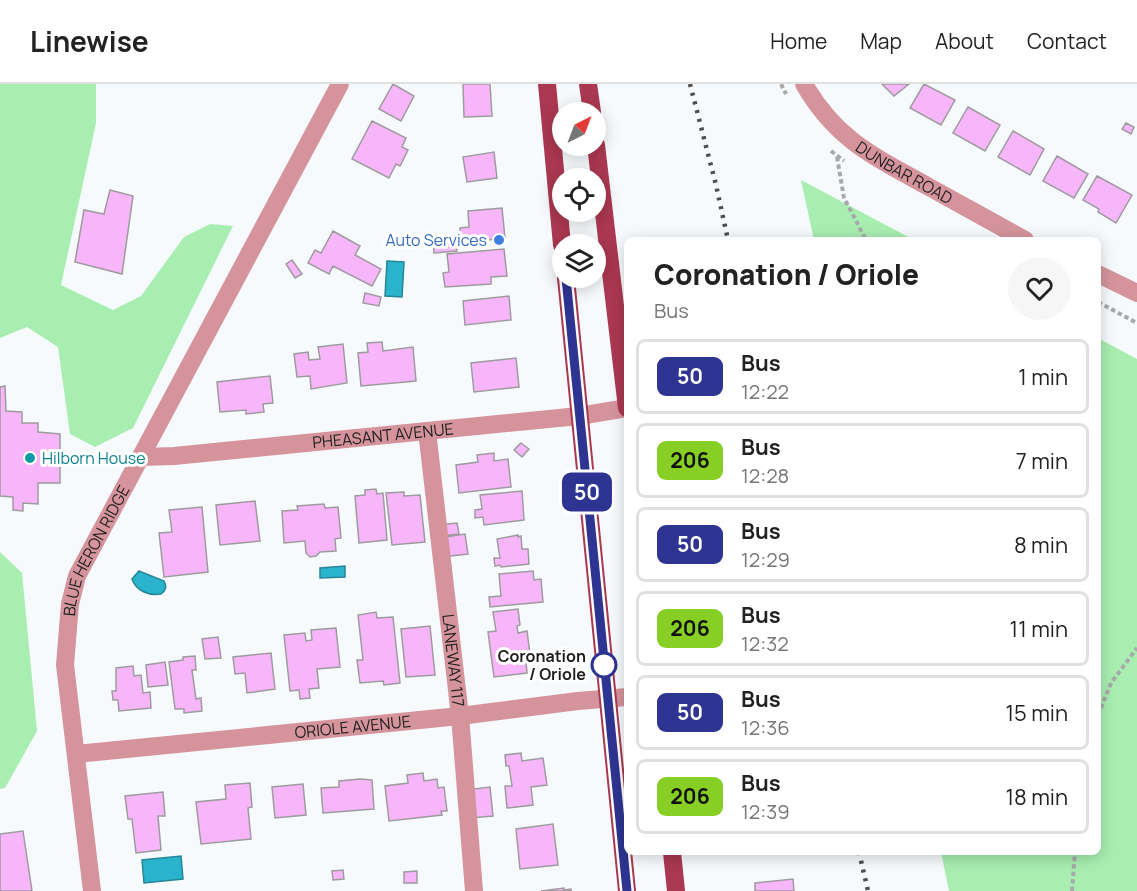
<!DOCTYPE html>
<style>
body{margin:0;font-family:Manrope,sans-serif;background:#f6f6f6;color:#222;height:100vh;display:flex;flex-direction:column;font-size:22px;white-space:nowrap}
*{box-sizing:border-box;margin:0}
p{font-size:20px;color:#767676}
.icon{flex:none;width:33px;height:33px;fill:none;stroke:currentColor;stroke-width:2;stroke-linecap:round;stroke-linejoin:round}
.map{position:relative;flex:1;overflow:hidden}
.panel{position:absolute;left:624px;top:153px;width:477px;height:618px;display:flex;flex-direction:column;background:#fff;border-radius:9px;box-shadow:0 3px 15px #0003}
.panel>*{flex:none}
.badge{padding:0 12px;border-radius:9px;font-size:21px;line-height:39px}
.needle{width:39px;rotate:42deg}
.buttons{position:absolute;left:552px;top:18px;display:grid;gap:12px}
.buttons a{display:grid;place-items:center;width:54px;height:54px;border-radius:50%;background:#fff;box-shadow:0 3px 15px #0003;font-size:30px}
.map>.badge{position:absolute;translate:-50% -50%;box-shadow:0 0 0 3px #fff}
.round{display:grid;place-items:center;flex:none;width:63px;height:63px;border-radius:32px;background:#f6f6f6}
.head{display:flex;align-items:center;justify-content:space-between;height:102px;padding:0 30px}
h1{font-size:28px;font-weight:800;line-height:45px}
ul{padding:0;list-style:none}
li{display:flex;align-items:center;gap:18px;height:75px;margin:0 12px 9px;padding:0 18px;border:3px solid #e0e0e0;border-radius:9px}
li div{flex:1}
li b{display:block;font-size:22px}
li em{font-style:normal}
li .badge{min-width:66px;font-weight:700;text-align:center}
header{display:flex;align-items:center;gap:36px;box-sizing:border-box;height:84px;padding:0 30px;background:#fff;border-bottom:2px solid #e0e0e0}
header strong{font-size:28px}
nav{display:flex;gap:33px;margin-inline-start:auto;font-size:21px}
.map>svg:first-child{display:block}
.green{fill:#a8eeb1}
.water{fill:#29b3cc;stroke:#268698;stroke-width:1.5}
.building{fill:#f8b6fa;stroke:#9e9b9e;stroke-width:1.5}
.lines{fill:none;stroke-linecap:round;stroke-linejoin:round}
.path{stroke:#a7a9ab;stroke-width:4;stroke-dasharray:4.5 3;stroke-linecap:butt}
.minor{stroke:#d5949c;stroke-width:18}
.major{stroke:#aa3850;stroke-width:18}
.rail{stroke:#4c4d4e;stroke-width:4.5;stroke-dasharray:3 6;stroke-linecap:butt}
.line-casing{stroke:#fff;stroke-width:14}
.line{stroke:#2e3491;stroke-width:9}
.shop-dot{fill:#3f7fe0;stroke:#fff;stroke-width:2}
.culture-dot{fill:#0f9aa8;stroke:#fff;stroke-width:2}
.stop-dot{fill:#fff;stroke:#2e3491;stroke-width:3}
.labels{text-anchor:middle;dominant-baseline:central;stroke-width:6;stroke-linejoin:round;paint-order:stroke}
.street-label{font-size:16px;fill:#1e1e1f;stroke:#fff}
.shop-label{font-size:16px;fill:#366cbe;stroke:#fff;text-anchor:end}
.culture-label{font-size:16px;fill:#0d838f;stroke:#fff;text-anchor:start}
.stop-label{font-size:16px;font-weight:bold;fill:#1e1e1f;stroke:#fff;text-anchor:end}
</style>
<header>
<strong>Linewise</strong>
<nav><a>Home</a><a>Map</a><a>About</a><a>Contact</a></nav>
</header>
<div class="map">
<svg width="1137" height="807" viewBox="0 0 1137 807">
<rect width="100%" height="100%" fill="#f7fafc"/>
<path class="green" d="M0 0H96V39L61 201 113 226 141 212 184 153 210 140 233 142 133 344 95 363 70 350 58 263 27 243 0 254Z
M801 96 914 156H814Z
M1098 254 1137 275V807H949L941 768H1098Z
M0 468 22 489 37 647 5 704 0 705Z"/>
<path class="water" d="M387 177 404 178 402 213 385 212Z
M345 482V493L320 494V484Z
M139 487 164 497C167 503 166 506 161 510 149 512 136 507 132 495Z
M181 772 183 795 144 799 142 776Z"/>
<path class="building" d="M393 0 414 12 401 37 379 25Z
M463 0H490L492 32 464 33Z
M882 0H909L894 12Z
M924 0 955 16 941 41 910 24Z
M968 23 1000 41 985 67 953 49Z
M372 37 406 54 402 63 408 66 400 82 396 80 389 94 352 75Z
M1126 39 1134 43 1131 50 1122 45Z
M1013 47 1044 65 1030 91 998 73Z
M494 68 497 94 467 98 463 73Z
M1057 72 1088 90 1074 114 1043 97Z
M1097 92 1132 111 1116 139 1098 128 1099 125 1083 116Z
M110 106 133 112 122 190 75 178 84 126 104 130Z
M502 124 505 154 470 158V155L461 156 460 144 469 143 468 127Z
M333 147 360 162 355 171 381 185 372 202 333 182 329 190 308 179 315 166 321 169Z
M456 153 457 167 434 169 433 155Z
M504 165 507 192 491 193V200L445 203 443 189 449 188 447 170Z
M292 176 302 190 295 194 286 180Z
M365 209 381 213 379 222 363 219Z
M509 212 511 236 465 241 463 217Z
M382 258 383 267 413 263 416 297 361 302 358 269 368 268 367 259Z
M343 260 347 299 311 305 310 292 297 293 294 270 308 268 309 276 320 275 318 263Z
M516 274 519 303 474 308 471 279Z
M270 292 273 319 263 320 264 328 246 330V326L220 328 217 298Z
M5 302 6 327 22 328V339H38V348L60 350V399H38V420L23 419V427L13 426V413L0 412V303Z
M521 359 529 365 522 373 514 366Z
M494 369V377L508 375 511 403 459 409 456 381 478 378 477 371Z
M376 405 377 410 383 409 387 456 359 459 355 412 365 411V406Z
M522 407 524 436 484 441 483 433 475 434V426L482 425 480 411Z
M404 408V412L420 411 425 458 392 461 386 409Z
M255 417 260 457 220 461 216 421Z
M324 420 325 424 338 423 341 454 335 455 336 467 320 468 316 472 310 473 306 469 305 457 284 459 282 427 298 426 297 422Z
M202 423 208 488 164 493 159 449 172 448 169 426Z
M457 439 459 450 440 452 438 441Z
M465 450 468 470 442 473 439 454Z
M518 451V453L521 452 522 465H528L529 480 501 483 500 481 495 482 494 474H500L497 455Z
M533 487 534 496 541 495 543 518 490 523 489 513 501 512 499 490Z
M518 525 520 541 517 542 518 549 527 547 531 578H526L527 589 494 593 488 548 496 547 493 528Z
M376 528 377 534 393 533 400 599 384 601 383 597 360 599 357 576H363L358 531Z
M430 542 435 591 406 593 401 545Z
M336 544 340 583 317 585 319 604 309 605 310 614 300 615 299 606 290 607 284 551 305 549 306 557 312 556 311 546Z
M218 553 221 574 205 575 202 555Z
M271 569 275 605 247 609 245 589 235 590 233 573Z
M195 572 196 586H192L196 615 201 614 202 627 184 629V625H175L169 578 183 576V573Z
M165 578 168 601 148 603 146 581Z
M133 582 134 592 141 591 143 609 150 608 151 624 119 627 118 616H113L112 607H116V584Z
M521 669 522 677 543 674 547 701 531 703 533 721 507 724 505 702H512L509 682H506L505 671Z
M423 689 424 697 437 695 438 704 444 703 447 727H441L442 731 389 737 385 702 408 699 407 691Z
M360 695 372 696 374 725 323 729 321 704 339 703V697Z
M250 699 252 723 248 724 251 755 201 760 196 718 226 715 225 701Z
M303 700 306 731 275 734 272 703Z
M490 703 493 732 470 734 467 706Z
M163 708 165 732H158L161 766 136 769 132 735H128L125 712Z
M553 740 558 781 520 785 516 745Z
M23 747 32 807H0V750Z
M343 786 344 795 333 796 332 787Z
M417 787V799H404V788Z
M793 795 794 807H755V799Z
M564 804V806L571 805V807H541Z"/>
<g class="lines">
<path class="path" d="M781 0 786 10
M831 67 844 77
M837 73 844 114 866 156
M1098 218 1137 239
M1098 631 1111 599 1137 564
M1072 807 1075 768"/>
<g class="minor">
<path id="s1" d="M804 0C836 56 875 73 929 103 961 121 993 138 1025 156"/>
<path d="M1098 190 1137 209"/>
<path id="s2" d="M427 347 460 632 474 807"/>
<path id="s3" d="M140 373 174 372 579 332 627 324"/>
<path id="s4" d="M76 670 460 632 578 617 627 613"/>
<path id="s5" d="M92 807 65 581 70 520 77 492 340 0"/>
</g>
<path class="major" d="M547 0 562 161
M588 0 592 28
M596 61 627 324
M566 194 627 807
M672 768 676 807"/>
<path class="rail" d="M690 0 716 101 728 156
M859 768 868 807"/>
</g>
<g class="lines">
<g class="line-casing">
<path id="line" d="M566 194 627 807"/>
</g>
<use href="#line" class="line"/>
</g>
<circle class="shop-dot" cx="499" cy="156" r="6"/>
<circle class="culture-dot" cx="30" cy="374" r="6"/>
<circle class="stop-dot" cx="604" cy="581" r="12"/>
<g class="labels">
<g class="street-label">
<text stroke="none"><textPath href="#s1" startOffset="136">DUNBAR ROAD</textPath></text>
<text stroke="none"><textPath href="#s3" startOffset="244">PHEASANT AVENUE</textPath></text>
<text stroke="none"><textPath href="#s5" startOffset="348">BLUE HERON RIDGE</textPath></text>
<text stroke="none"><textPath href="#s2" startOffset="231">LANEWAY 117</textPath></text>
<text stroke="none"><textPath href="#s4" startOffset="278">ORIOLE AVENUE</textPath></text>
</g>
<g class="shop-label">
<text x="487" y="156">Auto Services</text>
</g>
<g class="culture-label">
<text x="42" y="374">Hilborn House</text>
</g>
<g class="stop-label">
<text x="586" y="572">Coronation<tspan x="586" dy="18">/ Oriole</tspan></text>
</g>
</g>
</svg>
<div class="buttons">
<a><svg class="needle" viewBox="-14 -14 28 28"><path d="M0-13l5 13h-10z" fill="#e53935"/><path d="M0 13l5-13h-10z" fill="#767676"/></svg></a>
<a><svg class="icon" aria-label="locate" viewBox="0 0 24 24"><circle cx="12" cy="12" r="6"/><path d="M12 2v4M12 18v4M2 12h4M18 12h4"/></svg></a>
<a><svg class="icon" aria-label="layers" viewBox="0 0 24 24"><path d="M12 4l9 5-9 5-9-5zM3 14l9 5 9-5"/></svg></a>
</div>
<b class="badge" style="left:587px;top:408px;background:#2e3491;color:#fff">50</b>
<section class="panel">
<div class="head"><div><h1>Coronation / Oriole</h1><p>Bus</p></div><a class="round"><svg class="icon" aria-label="heart" viewBox="0 0 24 24"><path d="M12 20l-8-8c-3-5 5-10 8-4 3-6 11-1 8 4z"/></svg></a></div>
<ul>
<li><span class="badge" style="background:#2e3491;color:#fff">50</span><div><b>Bus</b><p>12:22</p></div><em>1 min</em></li>
<li><span class="badge" style="background:#87cf25;color:#111">206</span><div><b>Bus</b><p>12:28</p></div><em>7 min</em></li>
<li><span class="badge" style="background:#2e3491;color:#fff">50</span><div><b>Bus</b><p>12:29</p></div><em>8 min</em></li>
<li><span class="badge" style="background:#87cf25;color:#111">206</span><div><b>Bus</b><p>12:32</p></div><em>11 min</em></li>
<li><span class="badge" style="background:#2e3491;color:#fff">50</span><div><b>Bus</b><p>12:36</p></div><em>15 min</em></li>
<li><span class="badge" style="background:#87cf25;color:#111">206</span><div><b>Bus</b><p>12:39</p></div><em>18 min</em></li>
</ul>
</section>
</div>
